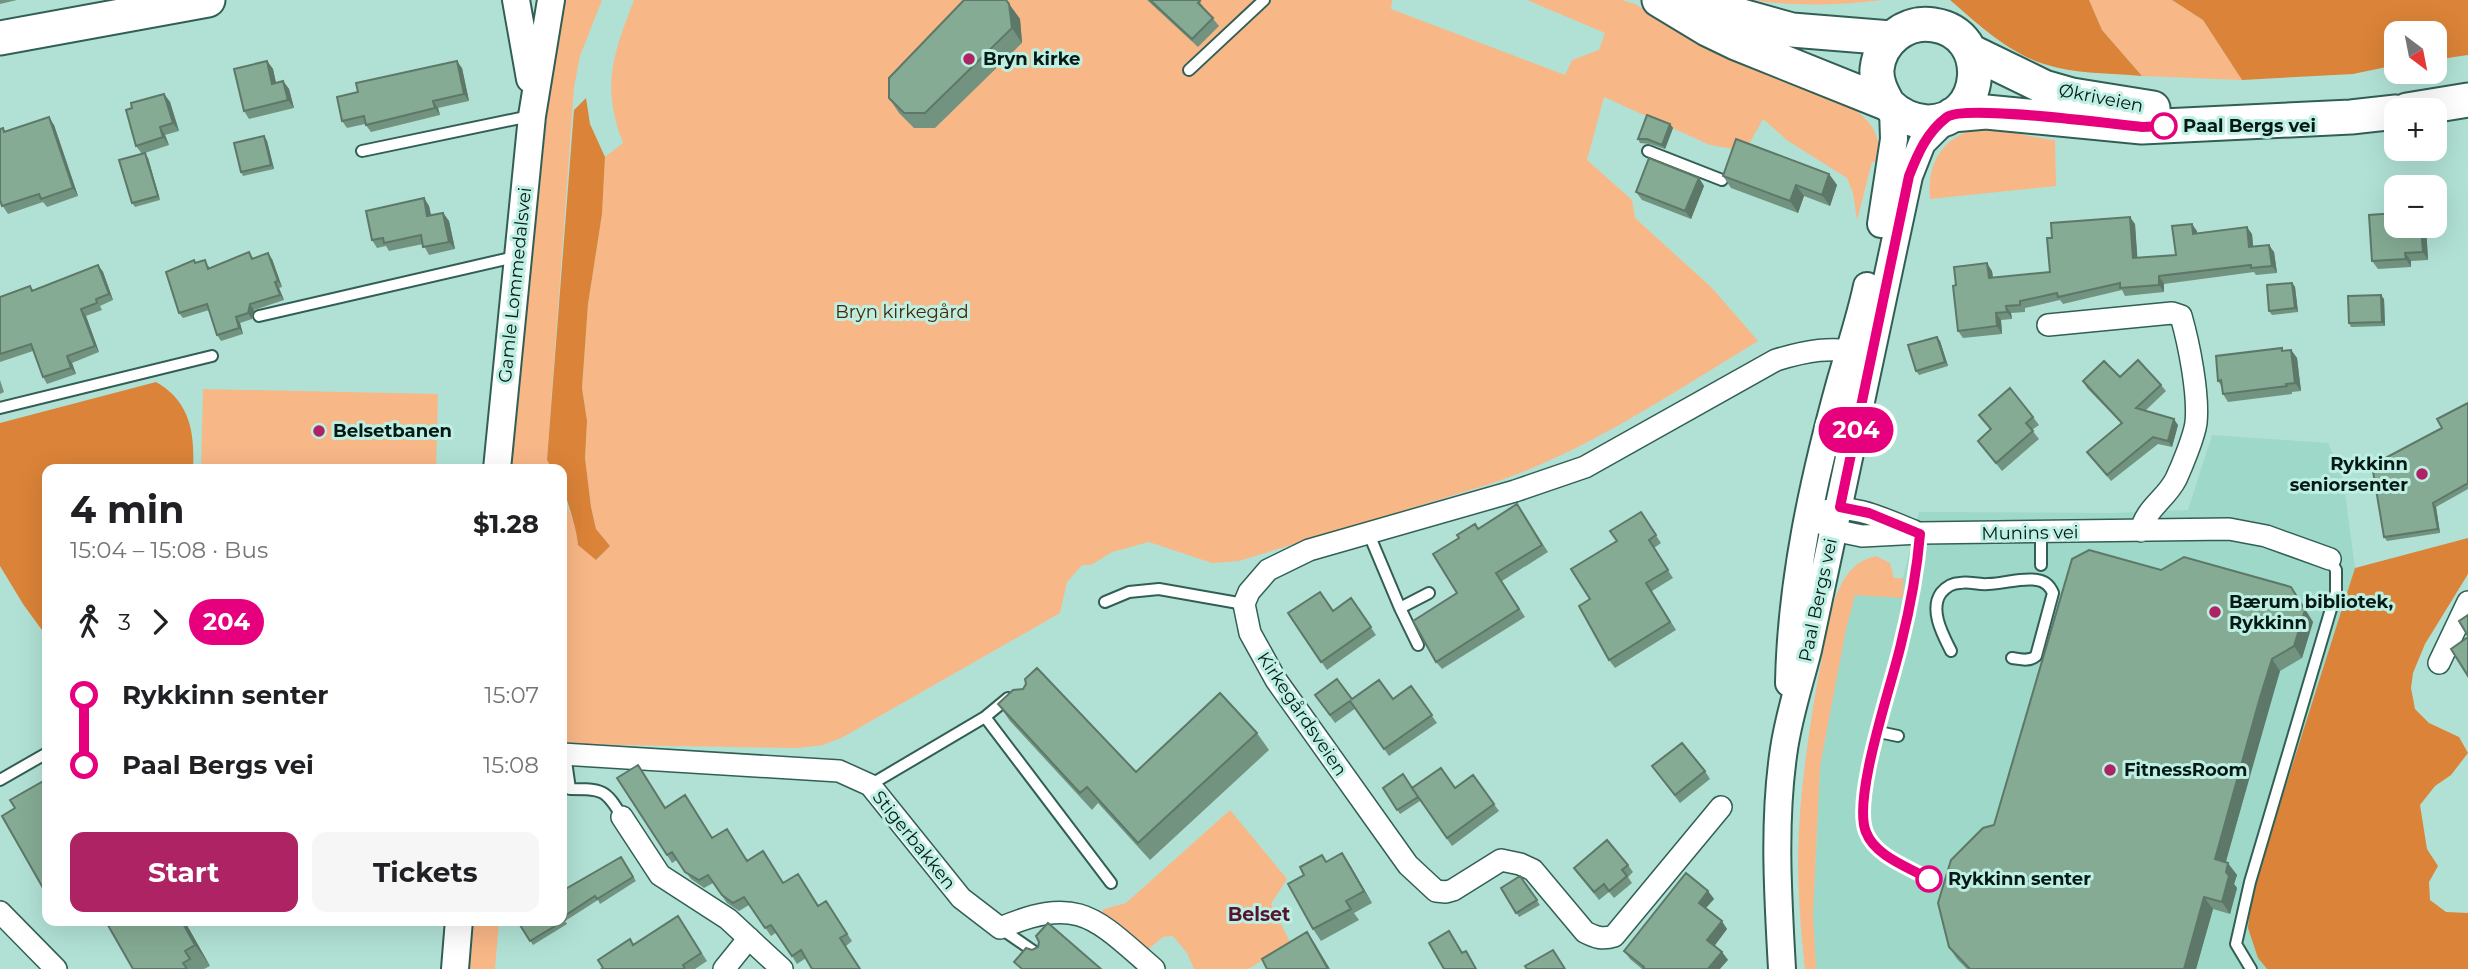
<!DOCTYPE html>
<meta charset="utf-8">
<style>
body{margin:0;font-family:Montserrat,sans-serif;background:#f6f6f6;color:#202124;height:100vh;display:flex;flex-direction:column;font-size:26px;white-space:nowrap}
*{box-sizing:border-box;margin:0}
p{font-size:23px;color:#757577}
.icon{flex:none;width:38px;height:38px;fill:none;stroke:currentColor;stroke-width:2;stroke-linecap:round;stroke-linejoin:round}
.map{position:relative;flex:1;overflow:hidden}
.side{position:absolute;left:42px;top:464px;width:525px;height:462px;display:flex;flex-direction:column;background:#fff;border-radius:14px;box-shadow:0 7px 28px #0002}
.side>*{flex:none}
.badge{padding:0 14px;border-radius:23px;font-size:24px;line-height:46px}
.needle{width:46px;rotate:148deg}
.controls{position:absolute;left:2384px;top:21px;display:grid;gap:14px}
.controls a{display:grid;place-items:center;width:63px;height:63px;border-radius:14px;background:#fff;box-shadow:0 7px 28px #0002;font-size:35px}
.map>.badge{position:absolute;translate:-50% -50%;box-shadow:0 0 0 4px #fff}
.legs{display:flex;align-items:center;gap:10px;height:77px;padding:0 28px;font-size:23px}
.legs p{margin-inline-start:auto}
.headline{display:flex;align-items:center;justify-content:space-between;height:119px;padding:0 28px}
h1{font-size:38px;font-weight:700;line-height:52px}
.cta{display:flex;gap:14px;margin-top:auto;padding:14px 28px}
.cta a{flex:1;height:80px;border-radius:14px;background:#ad2364;color:#fff;font-size:28px;font-weight:700;line-height:80px;text-align:center}
.cta a+a{background:#f6f6f6;color:#202124}
ul{padding:0 28px;list-style:none}
li{display:flex;align-items:center;gap:24px;height:70px;font-size:26px}
li i{display:grid;place-items:center;width:10px;height:100%;margin:0 9px;background:currentColor}
li i::after{content:'';width:18px;height:18px;margin:-9px;border:5px solid;border-radius:50%;background:#fff}
li p{margin-inline-start:auto}
li:first-child i{background:linear-gradient(#0000 50%,currentColor 0)}
li:last-child i{background:linear-gradient(currentColor 50%,#0000 0)}
.map>svg:first-child{display:block}
.built{fill:#9ed8c9}
.green{fill:#f8b787}
.forest{fill:#db8338}
.lines{fill:none;stroke-linecap:round;stroke-linejoin:round}
.service-casing{stroke:#325f55;stroke-width:14}
.minor-casing{stroke:#325f55;stroke-width:24}
.tertiary-casing{stroke:#325f55;stroke-width:30}
.primary-casing{stroke:#325f55;stroke-width:37}
.service{stroke:#fff;stroke-width:10}
.minor{stroke:#fff;stroke-width:21}
.tertiary{stroke:#fff;stroke-width:26}
.primary{stroke:#fff;stroke-width:33}
.wall{fill:#72937f}
.shaded-wall{fill:#5d7868}
.building{fill:#85ab94;stroke:#5d7868;stroke-width:2}
.line-1-casing{stroke:#fff;stroke-width:16}
.line-1{stroke:#e6007e;stroke-width:10}
.poi-dot{fill:#ad2364;stroke:#bdefe2;stroke-width:2.5}
.stop-1-dot{fill:#fff;stroke:#e6007e;stroke-width:3.5}
.labels{text-anchor:middle;dominant-baseline:central;stroke-width:6;stroke-linejoin:round;paint-order:stroke}
.poi-label{font-size:18px;font-weight:bold;fill:#061915;stroke:#bdefe2;text-anchor:start}
.street-label{font-size:18px;fill:#061915;stroke:#bdefe2}
.stop-label{font-size:18px;font-weight:bold;fill:#061915;stroke:#bdefe2;text-anchor:start}
.park-label{font-size:18px;fill:#492606;stroke:#bdefe2}
.neighbourhood-label{font-size:19px;font-weight:bold;fill:#551431;stroke:#bdefe2}
</style>
<div class="map">
<svg width="2468" height="969" viewBox="0 0 2468 969">
<rect width="100%" height="100%" fill="#b1e1d5"/>
<path class="built" d="M2212 435 2328 443 2343 478 2355 568 2316 697 2258 958 2267 969H1816L1813 915 1820 766 1846 629 1855 595 1903 597V578L1919 512 2111 513 2188 510Z"/>
<path class="green" d="M559 0H602L580 56 574 87 547 460 552 469H510Z
M634 0H1392L1391 9 1565 75 1572 60 1599 50 1605 33 1527 0H1622L1635 4 1673 26 1852 108C1875 124 1879 135 1880 162H1872L1857 220 1853 193 1847 178 1788 141 1763 119 1745 151 1710 145 1604 97 1587 160 1632 200 1635 218 1712 288 1758 341C1672 393 1586 452 1490 484L1239 561 1212 563 1149 542 1112 552 1091 565H1082L1067 582 1060 613 843 737 823 745 798 748 562 744V480L566 503 577 529 578 545 597 560 610 546 596 529 591 507 585 458 587 421 582 388 588 304 602 214 605 157 623 143C601 86 613 55 634 0Z
M1754 0H1883C1844 5 1793 7 1754 0Z
M2089 0H2172L2203 20 2242 80 2142 76 2102 30Z
M1984 126C2008 130 2031 138 2055 140L2056 186 1930 199C1927 159 1944 136 1984 126Z
M203 389 438 394 436 469H201Z
M1876 556 1890 563 1894 578H1903V598L1855 595 1846 629 1820 766 1813 915 1816 969H1805C1801 932 1798 895 1798 857 1799 791 1810 722 1822 657 1827 633 1829 606 1841 585 1849 569 1859 560 1876 556Z
M1230 810 1287 879 1271 904 1291 944 1248 969H1194L1187 953 1173 936 1163 937 1147 950 1099 916 1104 909 1126 903Z
M474 921H499L495 969H470Z"/>
<path class="forest" d="M1950 0H2089L2102 30 2142 76C2110 73 2074 74 2044 64 2007 52 1978 24 1950 0Z
M2172 0H2468V55L2434 60V33H2396V65L2353 74 2242 80 2203 20Z
M586 98 590 124 605 157 602 214 588 304 582 388 587 421 585 458 591 507 596 529 610 546 596 560 578 545C576 519 562 496 562 469H552L547 460 574 110Z
M156 382C190 401 195 433 193 469H47V637L23 604 0 566V423Z
M2468 538V574L2425 644 2413 673 2411 688 2415 709 2429 723 2459 737 2468 753 2451 775 2435 786 2420 805 2427 849 2438 866 2429 882 2430 900 2446 912 2468 913V969H2267L2258 958 2248 928 2251 895 2355 568Z"/>
<g class="lines">
<g class="service-casing">
<path id="service" d="M1189 70 1264 0
M362 151 530 116
M1648 151 1722 180
M259 316 519 256
M0 408 212 356
M1368 532 1400 608 1429 593
M1920 533C1917 571 1910 608 1901 644 1892 684 1852 798 1866 832 1875 856 1908 867 1929 879
M2041 565V533
M1105 602 1129 592 1159 589 1244 604
M1400 608 1418 645
M1951 651C1943 635 1929 610 1941 593 1946 587 1953 583 1960 583 1969 581 1978 585 1988 584 2004 584 2021 577 2037 580 2045 581 2050 586 2053 593L2036 656C2029 662 2020 659 2012 658
M985 717 1008 698
M1879 732 1898 736
M565 754 570 789C602 789 606 789 622 817
M0 780 47 753
M870 785 985 717 1111 883
M1000 928 1042 957
M2251 969 2236 944 2250 882 2336 592V570L2330 559"/>
</g>
<g class="minor-casing">
<path id="minor" d="M2048 325 2172 313 2181 316C2189 344 2199 394 2196 423 2194 437 2182 466 2176 479 2166 499 2145 509 2141 531
M1825 511C1855 503 1885 520 1914 531
M1809 515 1833 530 1862 536 1920 533 2229 529 2266 536 2330 559
M2439 663 2468 602
M562 754 839 771 870 785 961 898 1000 928C1079 895 1094 917 1154 969
M1721 807 1614 936C1602 940 1595 937 1585 932L1533 870 1520 864 1501 860 1453 890 1446 892 1436 891 1408 865 1276 680 1250 633 1244 604 1249 592 1268 570 1309 550 1515 491 1585 467 1776 360C1809 350 1829 347 1862 352
M622 817 660 875 728 919 782 969
M0 912 56 969
M724 969 749 938"/>
</g>
<g class="tertiary-casing">
<path id="tertiary" d="M516 0 530 79
M1881 224 1894 139 1893 109
M497 469 532 116 551 0
M1789 683C1791 582 1813 481 1840 383 1849 351 1860 319 1867 286
M455 969 459 920
M1782 969C1778 897 1773 821 1784 749 1789 715 1800 682 1808 650L1909 176 1922 143 1947 118"/>
</g>
<g class="primary-casing">
<path id="primary" d="M1659 0 1707 29 1736 43 1888 104C1899 115 1912 121 1927 122 1985 123 1993 34 1934 25 1906 20 1880 41 1877 69 1876 82 1882 93 1888 104
M1688 1 1792 30 1891 38
M0 38 208 0
M1970 51 2044 87 2072 95 2153 108
M2407 110 2468 100
M1952 115 1986 112 2142 127 2351 117 2396 112"/>
</g>
<use href="#service" class="service"/>
<use href="#minor" class="minor"/>
<use href="#tertiary" class="tertiary"/>
<use href="#primary" class="primary"/>
</g>
<path class="wall" d="M0 0H17L0 4Z
M1147 0H1198L1219 26 1198 47Z
M1009 4 1020 19 1022 43 935 128H914L899 113 889 98Z
M267 61 273 69 276 83 283 81 289 89 294 108 249 119 244 111Z
M462 68 469 101 438 108 440 115 371 132 365 124 347 128 342 121Z
M164 94 170 102 179 131 165 135 169 145 142 154 136 146 132 108Z
M1670 124 1673 128 1665 149 1650 144 1640 143 1638 139Z
M54 125 78 196 47 207 43 202 8 214 0 202V129L3 128 5 131Z
M264 136 267 141 274 169 243 176 241 172Z
M148 158 160 200 135 207 132 203Z
M1829 174 1837 185 1830 206 1804 196 1798 213 1731 188 1723 176Z
M1699 178 1704 186 1691 219 1642 200 1636 192Z
M424 198 429 206 431 215 443 213 449 221 455 249 429 255 423 244 389 251 386 246 377 248 372 240Z
M2135 224 2137 258 2176 255 2197 231V233L2252 234 2253 247 2274 252 2277 273 2256 275 2254 272 2164 284V292L2125 296 2122 290 2063 304 2060 300 2025 308V312L2011 313 2012 319 2001 320 2002 334 1963 338 1958 331 1956 285 1992 271 1993 278 2050 272 2052 238Z
M2426 226 2428 260 2411 261V267L2378 269 2372 261Z
M254 259H272L282 287 279 288 284 300 254 310 252 319 240 323 243 334 221 341 217 335 209 310 183 318 179 313 194 260 196 263 209 266V268Z
M98 265 103 272 113 300 100 306 102 310 86 316 99 352 72 363 76 374 47 384 43 377 33 351 0 362V297L30 286 33 290Z
M2292 283 2295 287 2298 312 2272 315 2269 311Z
M2384 299 2385 326 2351 327 2349 323Z
M1937 337 1940 341 1948 366 1919 375 1916 371Z
M2291 350 2297 358 2301 391 2292 392V394L2228 402 2223 394 2222 387 2218 381 2284 351Z
M2120 377 2161 385 2166 391 2145 411 2178 425 2172 447 2158 444 2111 481 2087 452 2121 423 2087 388 2083 381Z
M0 380 4 392 0 394Z
M2468 403V489L2436 507 2440 533 2387 541 2384 537 2442 428Z
M1979 415 2033 417 2039 425 2032 430 2039 439 2002 471 1978 441 1991 430Z
M1517 504 1548 552 1502 581 1525 617 1442 669 1436 662 1478 529Z
M1646 520 1661 543 1654 548 1673 578 1652 591 1676 630 1615 668 1609 660 1617 541Z
M2161 570 2299 599 2313 622 2302 658 2280 671 2267 713 2226 862 2237 875 2234 884 2237 888 2230 914 2213 909 2196 969H1967L1957 959 1949 947 1994 825Z
M1351 598 1376 635 1327 670 1288 613 1333 611Z
M1411 686 1437 723 1389 756 1356 708 1335 723 1315 695 1352 699H1393Z
M998 704 1136 772 1257 733 1269 750 1150 860 1098 803 1092 810 1010 721Z
M1652 766 1705 771 1710 779 1680 803Z
M1473 775 1499 811 1452 846 1415 792 1420 801 1400 814 1383 788H1455Z
M666 807 819 905 831 909 852 941 846 946 806 958 797 964 777 932 771 936 749 905 739 911 727 903 713 883 704 888 691 879 677 860 672 863 667 855Z
M1342 853 1350 865 1372 903 1354 913 1359 920 1321 941 1313 929 1304 875Z
M621 857 636 881 600 904 598 900 565 921 567 924 533 945 518 922 562 920V891Z
M1628 865 1633 872 1628 877 1632 883 1614 898 1609 892 1599 900 1574 868Z
M1520 876 1540 905 1519 917 1501 888Z
M1708 891 1714 899 1706 908 1727 929 1714 946 1722 952 1728 960 1642 969 1630 959 1624 951Z
M678 916 707 961 695 969H601Z
M105 920H184L210 966 204 969H133Z"/>
<path class="shaded-wall" d="M1009 4 1020 19 1022 43 1012 28Z
M267 61 273 69 278 92 272 84Z
M457 61 462 68 469 101 464 94Z
M283 81 289 89 294 108 288 100Z
M164 94 170 102 179 131 173 123Z
M433 101 438 108 440 115 435 108Z
M49 117 54 125 78 196 73 188Z
M1670 124 1673 128 1665 149 1662 145Z
M160 127 165 135 169 145 163 137Z
M264 136 267 141 274 169 271 165Z
M145 153 148 158 160 200 158 196Z
M1829 174 1837 185 1830 206 1822 195Z
M1699 178 1704 186 1691 219 1685 211Z
M1796 185 1804 196 1798 213 1790 201Z
M424 198 429 206 433 224 427 216Z
M443 213 449 221 455 249 449 242Z
M2130 217 2135 224 2138 265 2133 258Z
M2192 224 2197 231 2198 241 2193 234Z
M2421 226H2426L2428 260 2423 252Z
M2247 227 2252 234 2254 255 2249 247Z
M2269 245 2274 252 2277 273 2272 266Z
M268 253 272 259 282 287 278 281Z
M2405 253 2411 261V267L2406 259Z
M1987 263 1992 271 1994 286 1989 278Z
M98 265 103 272 113 300 109 294Z
M2159 276 2164 284V292L2159 285Z
M275 282 279 288 284 300 280 295Z
M2292 283 2295 287 2298 312 2295 308Z
M2381 295 2384 299 2385 326 2382 322Z
M250 304 254 310 252 319 248 313Z
M2006 306 2011 313 2012 319 2007 312Z
M81 309 86 316 99 352 95 346Z
M1996 313 2001 320 2002 334 1997 326Z
M236 317 240 323 243 334 239 328Z
M1937 337 1940 341 1948 366 1945 362Z
M2291 350 2297 358 2301 391 2295 383Z
M67 356 72 363 76 374 71 368Z
M2174 419 2178 425 2172 447 2168 441Z
M2433 503 2436 507 2440 533 2438 529Z
M2291 587 2313 622 2302 658 2294 646Z
M2272 659 2280 671 2223 871 2215 859Z
M1342 853 1350 865 1372 903 1364 891Z
M2228 863 2237 875 2234 884 2237 888 2230 914 2222 902 2226 872Z
M1708 891 1714 899 1704 910 1699 903Z
M2204 897 2213 909 2196 969H2184Z
M181 920H184L210 966 195 945Z
M1722 921 1727 929 1713 948 1707 940Z
M1307 932 1315 944 1330 969H1328Z
M1722 952 1728 960 1720 969H1708Z"/>
<path class="building" d="M964 0H1006L1009 4 1012 28 925 113H904L889 98V78Z
M1150 0H1198L1200 1 1198 3 1213 18 1192 39Z
M267 61 272 84 283 81 288 100 244 111 234 69Z
M457 61 464 94 433 101 435 108 366 125 364 116 342 121 337 97 358 92 356 83Z
M164 94 173 123 160 127 163 137 136 146 126 110 132 108 131 103Z
M1647 115 1670 124 1662 145 1647 139H1638Z
M49 117 73 188 41 199 39 194 2 206 0 200V129L3 128 4 132Z
M264 136 271 165 241 172 234 143Z
M1736 139 1829 174 1822 195 1796 185 1790 201 1723 176Z
M145 153 158 196 132 203 119 160Z
M1649 158 1699 178 1685 211 1636 192Z
M424 198 427 216 443 213 449 242 423 247 421 235 384 243 383 238 372 240 366 211Z
M2396 213V226H2421L2423 252 2405 253 2406 259 2372 261 2369 215Z
M2130 217 2133 258 2176 255 2172 226 2192 224 2193 234 2247 227 2249 247 2269 245 2272 266 2251 268V265L2159 276V285L2120 288V283L2058 297 2057 293 2020 301V305L2006 306 2007 312 1996 313 1997 326 1958 331 1953 286 1956 285 1954 267 1987 263 1989 278 2050 272 2047 238H2052L2051 223Z
M249 252 252 259 268 253 278 281 275 282 280 295 250 304 248 313 236 317 239 328 217 335 207 304 179 313 166 272 194 260 195 263 205 260 208 269Z
M98 265 109 294 96 299 97 303 81 309 95 346 67 356 71 368 43 377 31 344 0 354V297L30 286 32 291Z
M2292 283 2295 308 2269 311 2267 285Z
M2381 295 2382 322 2349 323 2348 296Z
M1937 337 1945 362 1916 371 1908 345Z
M2282 348V351L2291 350 2295 383 2286 384 2287 386 2223 394 2221 380 2218 381 2216 356Z
M2138 360 2161 385 2136 408 2174 419 2168 441 2153 437 2107 475 2087 452 2122 423 2083 381 2104 361 2120 377Z
M2010 388 2033 417 2026 423 2033 431 1996 463 1978 441 1991 429 1979 415Z
M2468 403V483L2433 503 2438 529 2384 537 2372 465 2442 428 2437 419Z
M1517 504 1542 545 1496 573 1519 609 1436 662 1413 621 1457 593 1433 554 1459 538 1457 535 1475 524 1478 529Z
M1641 512 1656 535 1649 540 1668 570 1646 583 1670 622 1609 660 1579 606 1590 599 1571 569 1617 541 1610 531Z
M2089 550 2161 570 2184 557 2291 587 2305 610 2294 646 2272 659 2259 701 2215 859 2228 863 2226 872 2229 876 2222 902 2204 897 2184 969H1970L1949 947 1938 903 1951 860 1983 828 1994 825 2072 559Z
M1320 592 1333 611 1351 598 1371 627 1321 662 1288 613Z
M2468 615V636L2459 621Z
M2468 637V676L2451 649Z
M1037 668 1136 772 1220 693 1257 733 1138 843 1087 787 1080 793 998 704 1013 690 1023 689 1026 684 1025 679Z
M1337 679 1352 699 1379 680 1393 699 1411 686 1432 715 1384 749 1350 701 1330 715 1315 695Z
M1682 743 1705 771 1675 795 1652 766Z
M638 765 665 808 685 795 712 838 727 829 747 861 763 851 783 883 798 874 818 906 826 901 847 934 840 938 860 969H812L801 950 792 956 771 925 765 928 744 897 733 903 722 895 708 875 699 880 685 872 672 852 667 855 617 778Z
M1441 768 1455 788 1473 775 1494 804 1447 838 1412 788Z
M1403 774 1418 797 1397 810 1383 788Z
M47 779V895L2 816 15 808 10 800Z
M1607 840 1628 865 1622 870 1627 876 1609 891 1604 884 1594 892 1574 868Z
M1342 853 1364 891 1346 901 1351 909 1313 929 1288 884 1304 875 1300 867 1322 855 1326 862Z
M621 857 633 877 597 899 595 896 563 917 565 920 530 941 518 922 520 920H562V891Z
M1686 873 1708 891 1699 903 1722 921 1707 940 1722 952 1708 969H1643L1644 967 1624 951Z
M1520 876 1537 900 1516 913 1501 888Z
M678 916 701 953 683 965 685 969H601L603 968 598 960 630 939 633 945Z
M105 920H181L195 945 185 951 190 959 183 963 187 969H133Z
M1048 923 1101 969H1022L1014 962 1026 948 1032 950 1038 947 1039 942 1036 936Z
M1449 931 1462 953 1466 951 1476 969H1444L1429 943Z
M1307 932 1328 969H1267L1262 959Z
M1553 950 1565 969H1527L1525 966Z"/>
<g class="lines">
<g class="line-1-casing">
<path id="line-1" d="M1929 879C1908 867 1875 856 1866 832 1852 798 1892 684 1901 644 1910 608 1917 571 1920 534L1869 513 1840 507 1909 176C1918 153 1927 132 1947 117 1965 104 2111 124 2142 127L2164 126"/>
</g>
<use href="#line-1" class="line-1"/>
</g>
<g class="poi-dot">
<circle cx="969" cy="59" r="7"/>
<circle cx="319" cy="431" r="7"/>
<circle cx="2422" cy="474" r="7"/>
<circle cx="2215" cy="612" r="7"/>
<circle cx="2110" cy="770" r="7"/>
</g>
<g class="stop-1-dot">
<circle cx="2164" cy="126" r="12"/>
<circle cx="1929" cy="879" r="12"/>
</g>
<g class="labels">
<g class="poi-label">
<text x="983" y="59">Bryn kirke</text>
<text x="333" y="431">Belsetbanen</text>
<text x="2408" y="464" text-anchor="end">Rykkinn<tspan x="2408" dy="21">seniorsenter</tspan></text>
<text x="2229" y="602">Bærum bibliotek,<tspan x="2229" dy="21">Rykkinn</tspan></text>
<text x="2124" y="770">FitnessRoom</text>
</g>
<g class="street-label">
<text transform="translate(2101 98) rotate(11)">Økriveien</text>
<text transform="translate(515 285) rotate(-84)">Gamle Lommedalsvei</text>
<text transform="translate(2030 533) rotate(-1)">Munins vei</text>
<text transform="translate(1818 600) rotate(-78)">Paal Bergs vei</text>
<text transform="translate(1302 714) rotate(56)">Kirkegårdsveien</text>
<text transform="translate(914 840) rotate(51)">Stigerbakken</text>
</g>
<g class="stop-label">
<text x="2183" y="126">Paal Bergs vei</text>
<text x="1948" y="879">Rykkinn senter</text>
</g>
<g class="park-label">
<text x="902" y="312">Bryn kirkegård</text>
</g>
<g class="neighbourhood-label">
<text x="1259" y="914">Belset</text>
</g>
</g>
</svg>
<div class="controls">
<a><svg class="needle" viewBox="-14 -14 28 28"><path d="M0-13l5 13h-10z" fill="#e53935"/><path d="M0 13l5-13h-10z" fill="#757577"/></svg></a>
<a>+</a>
<a>−</a>
</div>
<b class="badge" style="left:1856px;top:430px;background:#e6007e;color:#fff">204</b>
<section class="side">
<div class="headline"><div><h1>4 min</h1><p>15:04 – 15:08 · Bus</p></div><b>$1.28</b></div>
<div class="legs"><svg class="icon" aria-label="walk" viewBox="0 0 24 24"><circle cx="13" cy="4" r="2"/><path d="M13 8l-2 6 4 7M11 14l-3 7M7 12l3-4h3l4 4"/></svg>3<svg class="icon" aria-label="forward" viewBox="0 0 24 24"><path d="M9 5l7 7-7 7"/></svg><b class="badge" style="background:#e6007e;color:#fff">204</b></div>
<ul>
<li><i style="color:#e6007e"></i><b>Rykkinn senter</b><p>15:07</p></li>
<li><i style="color:#e6007e"></i><b>Paal Bergs vei</b><p>15:08</p></li>
</ul>
<div class="cta"><a>Start</a><a>Tickets</a></div>
</section>
</div>
